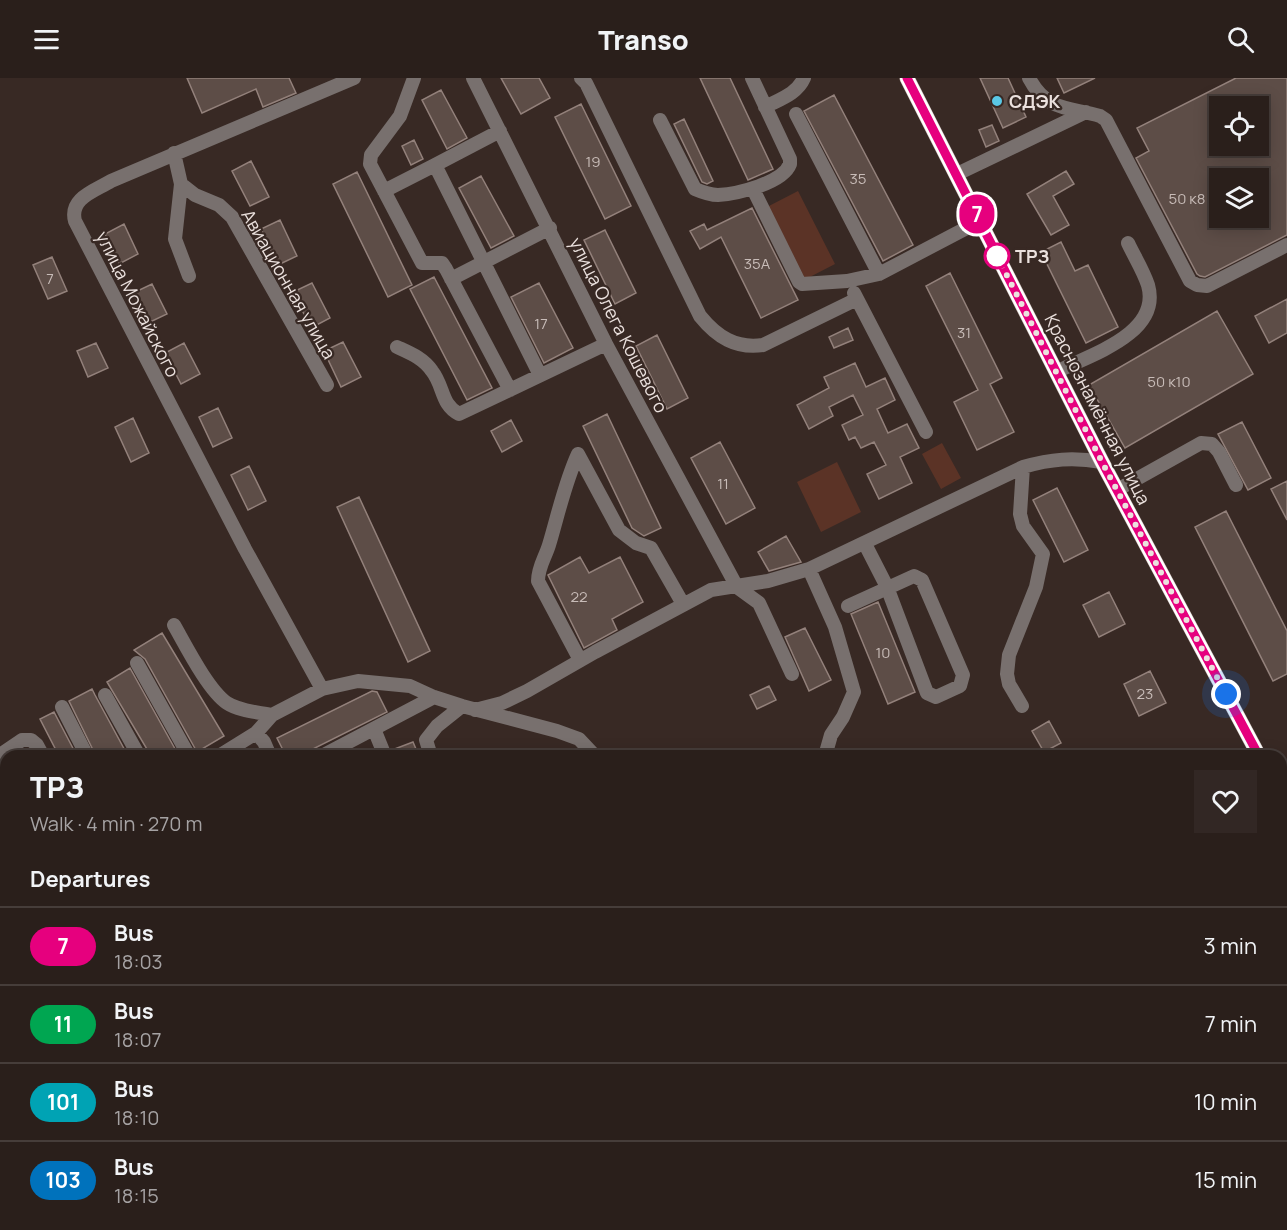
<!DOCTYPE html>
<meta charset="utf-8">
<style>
body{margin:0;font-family:Manrope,sans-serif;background:#322724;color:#f1f3f6;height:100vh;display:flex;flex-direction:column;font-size:22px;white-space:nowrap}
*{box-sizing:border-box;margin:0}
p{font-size:20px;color:#a5a2a3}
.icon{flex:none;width:33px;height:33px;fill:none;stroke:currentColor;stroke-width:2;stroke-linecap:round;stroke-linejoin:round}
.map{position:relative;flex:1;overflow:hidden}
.side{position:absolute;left:0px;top:672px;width:1287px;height:480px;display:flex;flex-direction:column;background:#2a1f1b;border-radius:18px 18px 0 0;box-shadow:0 3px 15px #0003,0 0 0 2px #463d3a}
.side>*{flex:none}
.badge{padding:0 12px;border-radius:20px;font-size:21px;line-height:39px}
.buttons{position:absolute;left:1209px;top:18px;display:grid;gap:12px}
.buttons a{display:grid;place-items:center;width:60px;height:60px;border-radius:0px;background:#2a1f1b;box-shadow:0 3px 15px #0003,0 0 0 2px #463d3a;font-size:30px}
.you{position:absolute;width:30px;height:30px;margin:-15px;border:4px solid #fff;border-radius:50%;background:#1a73e8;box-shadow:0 0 0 9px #1a73e833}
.map>.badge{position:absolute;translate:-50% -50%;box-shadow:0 0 0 3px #fff}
h2{padding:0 30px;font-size:22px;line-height:54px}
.round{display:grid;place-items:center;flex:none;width:63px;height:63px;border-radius:0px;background:#322724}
.summary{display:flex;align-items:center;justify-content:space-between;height:102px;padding:0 30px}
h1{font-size:28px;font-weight:800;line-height:45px}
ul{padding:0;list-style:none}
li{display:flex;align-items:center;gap:18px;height:78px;padding:0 30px;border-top:2px solid #463d3a}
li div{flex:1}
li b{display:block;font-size:22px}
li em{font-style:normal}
li .badge{min-width:66px;font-weight:700;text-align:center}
header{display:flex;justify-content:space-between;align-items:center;height:78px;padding:0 30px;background:#2a1f1b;font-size:27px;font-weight:800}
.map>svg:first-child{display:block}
.green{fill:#5b3326}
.building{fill:#5d4d47;stroke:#93817b;stroke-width:1.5;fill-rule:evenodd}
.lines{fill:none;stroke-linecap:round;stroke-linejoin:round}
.minor{stroke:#78706e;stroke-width:14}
.major{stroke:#c4b4af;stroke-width:15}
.line-casing{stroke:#fff;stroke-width:14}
.line{stroke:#e6007e;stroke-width:9}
.walk{stroke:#ebe1de;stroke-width:6;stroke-dasharray:0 10.8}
.poi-dot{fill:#5ac8e6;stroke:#382924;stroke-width:2}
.stop-dot{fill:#fff;stroke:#e6007e;stroke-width:3}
.labels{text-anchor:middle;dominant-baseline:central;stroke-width:4.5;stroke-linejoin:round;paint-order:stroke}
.number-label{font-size:15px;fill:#c8bcb8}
.poi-label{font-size:18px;font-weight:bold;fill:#ebe1de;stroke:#382924;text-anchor:start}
.stop-label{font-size:18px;font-weight:bold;fill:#ebe1de;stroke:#382924;text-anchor:start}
.street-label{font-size:18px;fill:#ebe1de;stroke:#382924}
</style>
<header><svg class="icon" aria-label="menu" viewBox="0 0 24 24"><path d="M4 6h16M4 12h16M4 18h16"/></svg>Transo<svg class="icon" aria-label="search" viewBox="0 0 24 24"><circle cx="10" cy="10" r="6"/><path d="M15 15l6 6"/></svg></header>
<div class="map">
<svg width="1287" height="1152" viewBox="0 0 1287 1152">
<rect width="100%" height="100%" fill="#382924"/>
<path class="green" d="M798 113 835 186 804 202 767 129Z
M942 365 961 400 941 411 922 376Z
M837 384 861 434 821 454 797 404Z"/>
<path class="building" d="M187 0H289L296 15 263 29 256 11 202 35Z
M501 0H539L550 20 521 36Z
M700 0H730L773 91 748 102Z
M980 0H1008L1026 39 1003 50Z
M1057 0H1095L1064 15Z
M1236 0H1287V157L1205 199 1200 198 1197 196 1136 80 1149 73 1137 50ZM1220 28H1258V68H1220ZM1220 100H1258V140H1220Z
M441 12 467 60 447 71 422 22Z
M834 17 913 167 883 183 804 33Z
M581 26 631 128 605 141 555 39Z
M684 41 713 103 707 106 702 104 674 46Z
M992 47 999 63 986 69 979 52Z
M414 62 423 81 411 87 402 68Z
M251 83 269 119 250 128 232 93Z
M1066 93 1074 106 1053 118 1069 147 1051 157 1027 116Z
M357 94 412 207 388 219 333 106Z
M481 98 514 158 491 170 459 110Z
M752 130 798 222 761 240 721 159 700 171 690 153 704 146 707 152Z
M280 142 297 178 278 187 261 151Z
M124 146 138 176 119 186 105 156Z
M605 152 636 215 615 226 584 162Z
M1061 164 1075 193 1088 187 1118 249 1086 265 1041 174Z
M52 179 67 213 48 221 33 187Z
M950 195 1002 300 990 306 1014 354 977 372 954 324 978 312 926 208Z
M434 199 492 310 467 322 410 211Z
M312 205 330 240 311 250 293 214Z
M539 205 573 270 544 285 511 219Z
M152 206 167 236 148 245 133 215Z
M1287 221V255L1269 265 1255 238Z
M1217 233 1253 296 1125 370 1089 307Z
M848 250 853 262 834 270 829 259Z
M657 257 688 320 667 331 636 268Z
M343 264 361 299 341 309 324 273Z
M96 265 108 290 88 299 77 273Z
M184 265 200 296 181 306 165 275Z
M855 285 866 309 885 300 895 322 877 331 888 355 907 346 919 370 900 379 912 405 879 421 867 396 886 387 874 364 861 370 855 359 849 362 842 347 863 337 853 317 829 329 833 338 809 351 797 327 829 310 824 299Z
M218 330 232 360 213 369 199 339Z
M607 336 661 450 644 458 632 450 583 348Z
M133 340 149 375 131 384 115 349Z
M511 342 522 363 502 374 491 353Z
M1242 344 1271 400 1248 412 1218 356Z
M720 364 755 430 726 446 691 380Z
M249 388 266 423 248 432 231 397Z
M1287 403V442L1271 411Z
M1057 410 1088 472 1064 484 1033 422Z
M359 419 430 573 408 584 337 429Z
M1226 433 1287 553V596L1273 603 1195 449Z
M786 458 801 484 769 493 758 474Z
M580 479 589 495 620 479 643 524 612 541 617 552 584 570 548 497Z
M1109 514 1125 546 1099 559 1083 527Z
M878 524 915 614 888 626 851 536Z
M805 550 831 602 809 613 785 559Z
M162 555 224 658 197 674 145 581 134 572Z
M130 590 179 678H151L107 604Z
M1150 593 1166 625 1139 638 1124 606Z
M769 608 776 622 757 631 750 617Z
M92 611 95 617 128 678H96L69 623Z
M372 613 377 614 387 634 299 678H286L277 660Z
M54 634 77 678H59L40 641Z
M1049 643 1061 665 1044 674 1032 653Z
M413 664 419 678H394L392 672Z"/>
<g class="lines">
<path class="minor" d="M414 0 400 38 371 77 370 86 422 185H442L446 191 510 312
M473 0 606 266 737 509 759 525 792 596
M581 0 586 5 700 238C717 259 736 271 763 267L857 221
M1029 0C1046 33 1069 29 1100 38L1106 42 1190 203 1197 207 1207 208 1287 167
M765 29C780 21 797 16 804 0
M796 36 879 196
M660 42 695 111C702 114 711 117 718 117 737 116 783 105 790 86V81L752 0
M174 75 181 106 195 117 219 127 232 139 327 307
M435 87 500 53
M957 96 1086 34
M181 106 175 161 189 198
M753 111 799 204 802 206 847 203 879 196 980 143
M384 113 435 87 540 297
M451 201 550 150
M854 215 926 354
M397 269C410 275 423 280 432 293 444 308 441 327 459 336L606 266
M1056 294C1089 277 1162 256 1148 207 1143 192 1134 178 1128 165
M578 376C565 404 558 437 549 467 545 480 538 489 538 503L580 582
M578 376 619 452 636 465 651 470 683 526
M1117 412 1201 365 1212 366 1219 374 1236 407
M809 491 835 549 854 614 843 639 831 657 825 678
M848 528 914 498 922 502 963 597 960 608 936 619 927 615 887 509 865 466
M174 547C186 568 208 612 227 625 239 633 257 634 272 637
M137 585 189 678
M322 611 245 471 75 143C69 120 95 113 111 103L354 0
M105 617 139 678
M1022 628 1009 606 1007 596 1009 577 1036 509 1043 476 1023 448 1020 436 1023 389
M62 629 87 678
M475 632 502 625 527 613 595 574 711 512 768 503 809 491 1023 389C1051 381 1073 379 1102 384
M374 651 385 678
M256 655 264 664 270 678
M0 677 22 662H31L37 667 43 678
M219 678 256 655 272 637 322 611 358 603 410 608 434 619 462 628 557 653 579 661 595 678
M322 678 434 619
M431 678 426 662 437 648 462 628
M0 694 6 706
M1281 701 1287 698
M1281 1081 1287 1078
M830 1146 832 1152
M1138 1152 1151 1146"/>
<path class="major" d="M907 0 1102 384 1259 678
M1281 720 1287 732"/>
</g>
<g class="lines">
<g class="line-casing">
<path id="line" d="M907 0 1102 384 1259 678"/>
</g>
<use href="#line" class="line"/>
<path class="walk" d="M997 178 1102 384 1226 616"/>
</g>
<circle class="poi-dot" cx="997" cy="23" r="6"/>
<circle class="stop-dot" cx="997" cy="178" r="12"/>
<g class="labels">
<g class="number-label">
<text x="593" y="83">19</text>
<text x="858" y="100">35</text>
<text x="1187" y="120">50 к8</text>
<text x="757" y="185">35А</text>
<text x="50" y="200">7</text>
<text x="541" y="245">17</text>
<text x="964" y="254">31</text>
<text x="1169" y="303">50 к10</text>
<text x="723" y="405">11</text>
<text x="579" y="518">22</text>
<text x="883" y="574">10</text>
<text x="1145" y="615">23</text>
</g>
<g class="poi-label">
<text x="1009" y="23">СДЭК</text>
</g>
<g class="stop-label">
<text x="1015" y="178">ТРЗ</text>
</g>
<g class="street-label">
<text transform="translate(289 206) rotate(60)">Авиационная улица</text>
<text transform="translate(138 226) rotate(63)">улица Можайского</text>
<text transform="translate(619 247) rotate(63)">улица Олега Кошевого</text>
<text transform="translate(1098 331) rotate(63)">Краснознамённая улица</text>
</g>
</g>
</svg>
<div class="buttons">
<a><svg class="icon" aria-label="locate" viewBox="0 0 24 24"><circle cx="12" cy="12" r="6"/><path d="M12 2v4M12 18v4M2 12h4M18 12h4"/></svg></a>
<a><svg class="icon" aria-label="layers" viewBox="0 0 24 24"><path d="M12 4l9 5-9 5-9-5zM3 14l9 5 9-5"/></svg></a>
</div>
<div class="you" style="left:1226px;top:616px"></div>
<b class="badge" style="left:977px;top:136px;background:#e6007e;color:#fff">7</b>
<section class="side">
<div class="summary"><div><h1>ТРЗ</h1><p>Walk · 4 min · 270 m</p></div><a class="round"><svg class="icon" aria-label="heart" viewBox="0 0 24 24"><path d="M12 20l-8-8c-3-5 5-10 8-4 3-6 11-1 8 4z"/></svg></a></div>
<h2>Departures</h2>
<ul>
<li><span class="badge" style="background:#e6007e;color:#fff">7</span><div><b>Bus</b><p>18:03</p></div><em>3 min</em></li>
<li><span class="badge" style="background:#00a651;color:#fff">11</span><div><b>Bus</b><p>18:07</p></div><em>7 min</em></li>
<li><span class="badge" style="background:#00a3b4;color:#fff">101</span><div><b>Bus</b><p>18:10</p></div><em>10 min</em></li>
<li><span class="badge" style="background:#0072bc;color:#fff">103</span><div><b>Bus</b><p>18:15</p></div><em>15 min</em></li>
</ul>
</section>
</div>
